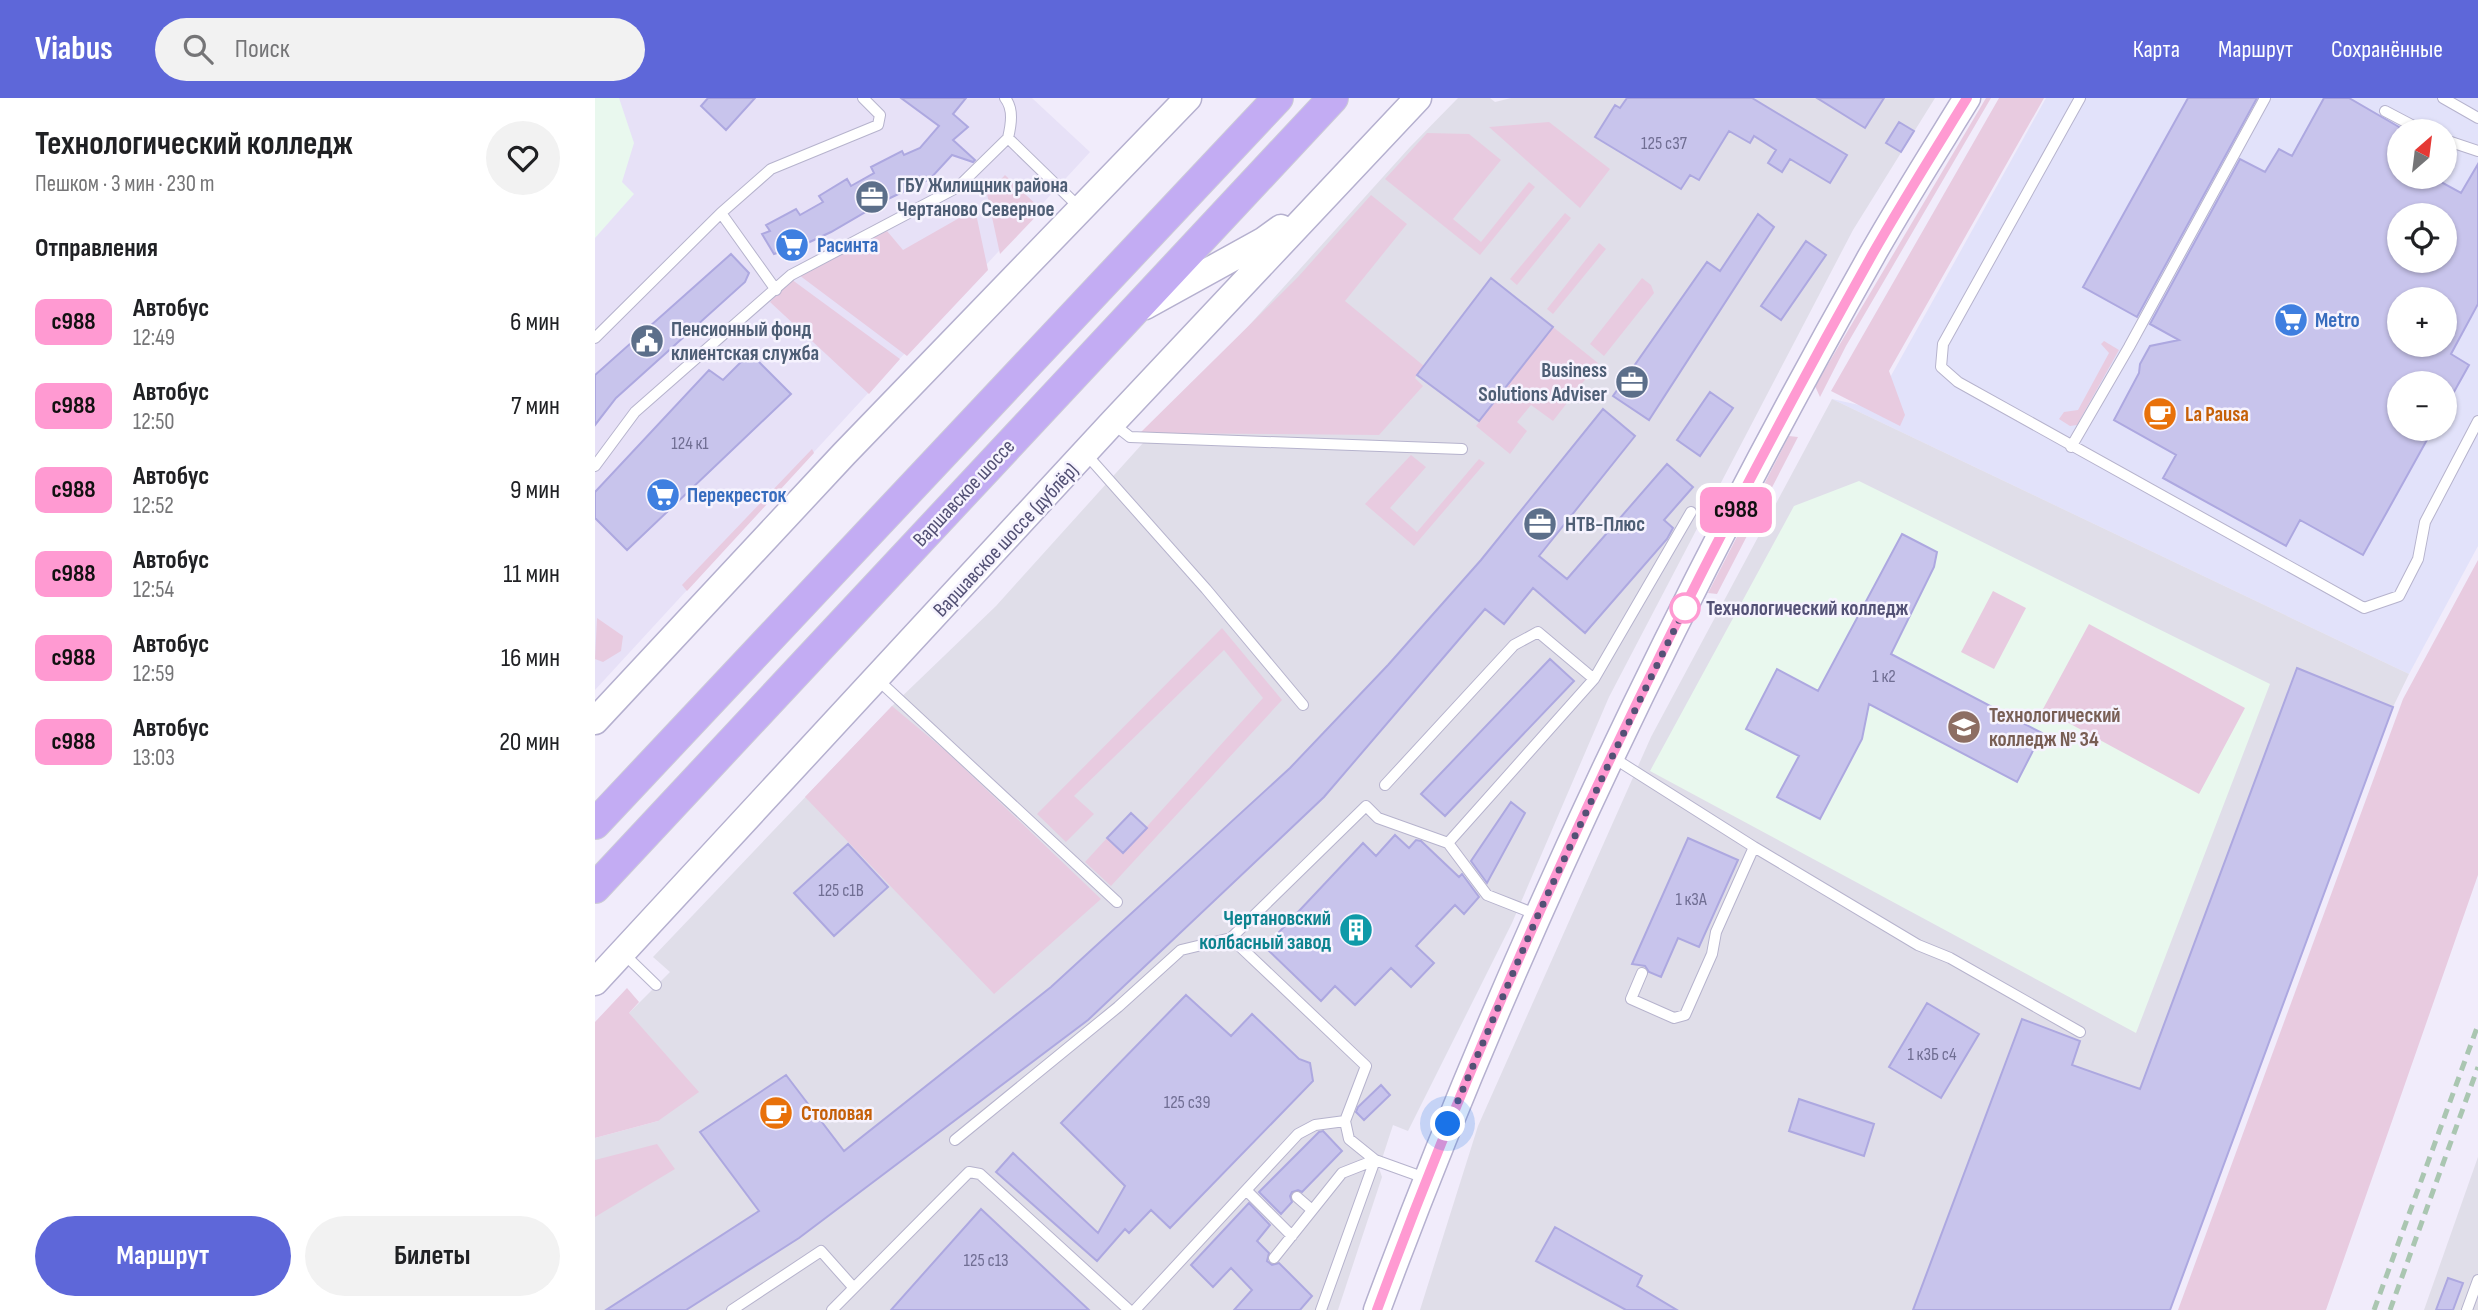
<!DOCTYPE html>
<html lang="ru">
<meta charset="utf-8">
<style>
body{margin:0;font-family:"Sofia Sans Condensed",sans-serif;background:#f2f2f2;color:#202124;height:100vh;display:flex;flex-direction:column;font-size:26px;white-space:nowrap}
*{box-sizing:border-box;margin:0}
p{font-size:23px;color:#757577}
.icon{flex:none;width:38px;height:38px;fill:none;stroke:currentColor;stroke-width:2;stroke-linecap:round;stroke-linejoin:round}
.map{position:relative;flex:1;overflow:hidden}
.sheet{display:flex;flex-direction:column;background:#fff;width:595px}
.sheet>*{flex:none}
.badge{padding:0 14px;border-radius:10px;font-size:24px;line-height:46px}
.needle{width:46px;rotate:28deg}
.fabs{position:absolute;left:1792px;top:21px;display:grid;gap:14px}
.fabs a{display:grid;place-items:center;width:70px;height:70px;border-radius:50%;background:#fff;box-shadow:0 2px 5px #0004;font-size:35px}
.you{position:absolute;width:35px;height:35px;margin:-18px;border:5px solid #fff;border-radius:50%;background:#1a73e8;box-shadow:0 0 0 10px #1a73e833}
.map>.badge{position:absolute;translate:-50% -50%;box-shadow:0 0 0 4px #fff}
h2{padding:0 35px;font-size:26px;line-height:63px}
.round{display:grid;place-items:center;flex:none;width:74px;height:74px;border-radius:37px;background:#f2f2f2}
.summary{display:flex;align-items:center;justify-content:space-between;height:119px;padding:0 35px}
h1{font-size:33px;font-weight:700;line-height:52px}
.primary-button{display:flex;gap:14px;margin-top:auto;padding:14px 35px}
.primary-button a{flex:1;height:80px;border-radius:42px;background:#5e67d9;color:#fff;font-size:28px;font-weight:700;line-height:80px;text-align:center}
.primary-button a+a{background:#f2f2f2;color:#202124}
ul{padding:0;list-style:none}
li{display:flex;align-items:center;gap:21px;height:84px;padding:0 35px}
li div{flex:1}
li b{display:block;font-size:26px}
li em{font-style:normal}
li .badge{min-width:77px;font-weight:700;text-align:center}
header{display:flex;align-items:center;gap:42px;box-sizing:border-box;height:98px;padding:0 35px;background:#5e67d9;color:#fff}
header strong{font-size:33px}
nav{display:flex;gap:38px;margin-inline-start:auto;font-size:24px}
.search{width:490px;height:63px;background:#f2f2f2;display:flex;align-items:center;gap:18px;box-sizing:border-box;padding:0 24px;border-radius:38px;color:#757577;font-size:26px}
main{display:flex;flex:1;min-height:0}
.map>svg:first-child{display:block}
.residential{fill:#e7e1f7}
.commercial{fill:#e2e2fa;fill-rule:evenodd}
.industrial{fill:#e0dee9}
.education{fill:#e9f8ee}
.green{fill:#e8cbe0}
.building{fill:#c8c4ec;stroke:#ada8e0;stroke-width:2;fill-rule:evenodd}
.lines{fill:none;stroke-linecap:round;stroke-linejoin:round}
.service-casing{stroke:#b6b3cd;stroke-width:12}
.secondary-casing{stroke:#b5b0cf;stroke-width:29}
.primary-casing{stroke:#cbcbd6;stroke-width:32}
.service{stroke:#fff;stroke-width:10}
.secondary{stroke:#fff;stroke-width:26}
.primary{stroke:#c3acf3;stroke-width:30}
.rail{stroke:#aac6b1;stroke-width:5;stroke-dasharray:10 7;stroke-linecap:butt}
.line-casing{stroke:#fff;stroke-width:16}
.line{stroke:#ff9ad2;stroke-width:10}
.walk{stroke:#535175;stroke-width:7;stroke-dasharray:0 12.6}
.stop-dot{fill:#fff;stroke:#ff9ad2;stroke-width:3.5}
.labels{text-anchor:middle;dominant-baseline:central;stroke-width:5;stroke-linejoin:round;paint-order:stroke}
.number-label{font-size:18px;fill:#706e93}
.service-label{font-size:21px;font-weight:bold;fill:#4e5e75;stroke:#f6f3fe;text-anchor:start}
.shop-label{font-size:21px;font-weight:bold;fill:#366cbe;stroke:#f6f3fe;text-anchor:start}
.food-label{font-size:21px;font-weight:bold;fill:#c56008;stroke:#f6f3fe;text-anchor:start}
.street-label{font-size:21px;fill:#535175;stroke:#f6f3fe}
.stop-label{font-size:21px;font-weight:bold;fill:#535175;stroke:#f6f3fe;text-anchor:start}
.education-label{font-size:21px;font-weight:bold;fill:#785e54;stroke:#f6f3fe;text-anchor:start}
.culture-label{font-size:21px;font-weight:bold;fill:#0d838f;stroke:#f6f3fe;text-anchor:end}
</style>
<header>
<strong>Viabus</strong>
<div class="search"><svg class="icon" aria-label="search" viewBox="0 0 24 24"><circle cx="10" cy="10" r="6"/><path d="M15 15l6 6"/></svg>Поиск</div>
<nav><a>Карта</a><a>Маршрут</a><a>Сохранённые</a></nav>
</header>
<main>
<section class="sheet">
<div class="summary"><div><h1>Технологический колледж</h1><p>Пешком · 3 мин · 230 m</p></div><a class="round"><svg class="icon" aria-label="heart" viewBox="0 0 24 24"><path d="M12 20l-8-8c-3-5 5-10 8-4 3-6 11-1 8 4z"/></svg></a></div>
<h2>Отправления</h2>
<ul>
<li><span class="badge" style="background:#ff9ad2;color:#111">с988</span><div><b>Автобус</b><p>12:49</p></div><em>6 мин</em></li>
<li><span class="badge" style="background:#ff9ad2;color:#111">с988</span><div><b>Автобус</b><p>12:50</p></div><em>7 мин</em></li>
<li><span class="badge" style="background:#ff9ad2;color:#111">с988</span><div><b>Автобус</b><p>12:52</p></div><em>9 мин</em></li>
<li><span class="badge" style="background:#ff9ad2;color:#111">с988</span><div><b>Автобус</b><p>12:54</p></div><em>11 мин</em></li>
<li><span class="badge" style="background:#ff9ad2;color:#111">с988</span><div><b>Автобус</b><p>12:59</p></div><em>16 мин</em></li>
<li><span class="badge" style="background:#ff9ad2;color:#111">с988</span><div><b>Автобус</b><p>13:03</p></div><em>20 мин</em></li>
</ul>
<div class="primary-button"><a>Маршрут</a><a>Билеты</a></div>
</section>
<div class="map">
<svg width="1883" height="1212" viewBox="0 0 1883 1212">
<rect width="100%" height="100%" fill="#f1ecfb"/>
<path class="residential" d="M0 0H437L495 54 0 592Z"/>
<path class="commercial" d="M1451 0H1883V448L1814 576 1237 301 1278 310ZM1804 33H1850V79H1804ZM1804 117H1850V163H1804ZM1804 201H1850V247H1804ZM1804 285H1850V331H1804Z"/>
<path class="industrial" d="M863 0H895L900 4 916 0H1340L1258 132 1014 599 917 825 813 1033 798 1027 784 1070 787 1079 743 1212H0V1040L63 1023 34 915 75 874 58 859 297 608 401 508 815 49Z
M1237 301 1814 576 1798 609 1575 1212H825L883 1028 1056 639Z
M1883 1059V1212H1829Z"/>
<path class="education" d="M0 0H24L39 45 27 84 39 96 0 140Z
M1264 383 1675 586 1541 935 1055 673 1199 408Z"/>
<path class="green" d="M1391 0H1396L1251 248 1225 299 1220 288Z
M1404 0H1449L1294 273 1310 317 1305 328 1236 293Z
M954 24 1015 71 985 110 894 29Z
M832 35 874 36 906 62 858 121 886 144 934 84 940 89 885 157 790 81Z
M410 77 447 112 405 156 392 96Z
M776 97 812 126 750 203 829 268 820 280 828 288 784 337 545 335 703 179Z
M380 111 393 172 312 258 204 177 292 133 308 152Z
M970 115 976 120 922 187 915 181Z
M1004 145 1011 151 958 216 952 211Z
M1047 180 1056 187 1059 195 1009 258 995 246Z
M196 181 305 261 274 296 175 204Z
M958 229 1003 265 958 323 936 307 922 324 932 333 915 356 881 328Z
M1509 243 1524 252 1482 327 1475 328 1464 321 1469 314 1483 312 1514 255 1506 246Z
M1194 338 1203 339 1122 496 1113 495Z
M217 351 219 355 92 493 87 487Z
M816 357 831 369 795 410 822 434 884 361 890 365 819 448 770 406Z
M1883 462V777L1731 1212H1583L1808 601Z
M1398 493 1431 510 1399 571 1366 554Z
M2 520 28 538 26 553 8 564 0 561Z
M1494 526 1650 610 1604 696 1448 611Z
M627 530 687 602 516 788 490 764 512 740 528 755 668 600 629 552 479 698 499 716 471 744 442 716Z
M297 608 352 654 506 801 399 896 210 699Z
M32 890 44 904 34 915 104 994 63 1023 0 1040V924Z
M62 1046 80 1071 0 1119V1062Z"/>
<path class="building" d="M113 0H160L131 32 106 8Z
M306 0H371L358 16 373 29 358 42 380 62 378 64 357 57 335 81 293 101 236 134 189 156 188 153 179 156 167 136 175 133 171 127 201 111 205 117 228 104 224 98 252 81 256 88 279 75 276 69 307 53 309 57 325 50 344 28Z
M1032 0H1157L1252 57 1235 85 1195 61 1187 74 1173 65 1181 52 1159 38 1155 45 1134 33 1104 82 1095 77 1086 91 1000 39 1020 7 1025 10Z
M1222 0H1289L1270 30Z
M1593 0H1662L1542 219 1488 189Z
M1729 0H1754L1804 29V79H1837L1866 95 1883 66V206L1856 256 1874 267 1850 310V285H1804V331H1838L1768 457 1705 422 1691 448 1568 380 1581 357 1519 322 1544 275 1545 266 1555 248 1584 242 1555 226 1645 61 1670 74 1684 51 1697 58ZM1804 117H1850V163H1804ZM1804 201H1850V247H1804Z
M1304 24 1319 33 1306 54 1291 45Z
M1163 116 1179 129 1054 322 1018 298 1112 164 1125 173Z
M1211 143 1231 157 1186 222 1166 208Z
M136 156 154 175 150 184 21 300 0 327V277Z
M896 180 958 229 884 323 822 277Z
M155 255 196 296 32 452 0 420V394L114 272 128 282Z
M1115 294 1138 310 1105 358 1082 342Z
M1008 311 1040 338 944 458 972 481 1072 366 1098 389 1069 422 1078 430 1072 441 990 535 938 490 909 526 890 511 729 699 493 922 204 1140 91 1212H11L164 1113 105 1034 191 977 249 1053 456 889 695 670 793 567 886 462Z
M1307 436 1342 454 1339 469 1296 556 1447 635 1422 684 1274 606 1267 641 1225 721 1182 699 1204 658 1151 631 1182 571 1223 593Z
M955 561 979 583 850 718 826 696Z
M1702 570 1798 609 1575 1212H1318L1427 921 1485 943 1477 967 1545 991Z
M916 704 930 715 892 785 876 763Z
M536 715 552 730 528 755 512 740Z
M800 737 814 750 821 742 826 743 864 779 867 776 884 799 869 816 860 807 821 848 839 865 816 889 796 870 760 907 740 888 726 903 670 849 768 745 781 758Z
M1093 740 1143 762 1104 849 1083 840 1066 879 1054 874 1050 868 1037 866Z
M253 746 293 789 239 838 199 795Z
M591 897 636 938 657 916 704 961 715 965 718 983 575 1130 556 1112 534 1135 530 1131 502 1163 401 1074 418 1055 503 1135 530 1088 466 1025Z
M1332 905 1384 936 1346 1000 1294 969Z
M786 987 795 997 769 1022 761 1014 763 1009Z
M1204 1001 1279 1026 1269 1058 1194 1033Z
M728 1033 747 1053 707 1094 703 1092 697 1094 695 1098 697 1104 686 1116 664 1094 724 1034Z
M654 1105 675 1127 662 1143 674 1155 672 1163 677 1167 684 1165 717 1198 705 1212H639L657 1192 636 1170 618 1189 596 1167Z
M386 1111 494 1212H296Z
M960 1129 1047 1178 1042 1188 1082 1212H1031L941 1163Z
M1853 1180 1868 1185 1858 1212H1841Z"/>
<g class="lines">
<g class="service-casing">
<path id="service" d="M410 0C419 11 416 27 413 40L485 110
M1485 0 1348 246 1346 269 1363 284 1769 510 1804 498 1823 461 1830 424 1883 323
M1848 0 1883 20
M1790 13 1828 33
M1850 42 1883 53
M126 115 181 192
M0 240 126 115 176 71 283 27 285 17 268 0
M517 325 535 339 867 351
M1476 349 1534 249 1670 0
M491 356 611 491 708 607
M0 368 40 314 196 177 363 89 413 40
M282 581 522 804
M1017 659 1159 749 1323 847 1355 860 1485 934
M790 687 919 547 943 534 999 581
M853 745 999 581 1096 414
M636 840 771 968 750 1023 754 1041 780 1062
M28 855 61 887
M1047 875 1036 901 1079 920 1090 917 1117 856 1121 834 1159 749
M360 1042 523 909 586 852 636 840 771 708 783 720 853 745 892 797 943 817
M652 1093 697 1138
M702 1099 717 1112
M679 1160 747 1075 780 1062
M137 1212 226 1153 258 1189
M237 1212 374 1074 385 1076 534 1212
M540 1212 703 1036 720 1027 750 1023
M726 1212 780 1062 830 1080
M1872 1212 1883 1182"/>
</g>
<g class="secondary-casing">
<path id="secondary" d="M550 208 668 143 686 130
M0 623 249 356 593 0
M0 884 517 325 823 0
M782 1212C917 848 1086 495 1277 157 1307 104 1340 52 1372 0"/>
</g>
<g class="primary-casing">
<path id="primary" d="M0 726 683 0
M0 790 738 0"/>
</g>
<use href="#service" class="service"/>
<use href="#secondary" class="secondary"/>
<use href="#primary" class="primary"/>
<path class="rail" d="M1779 1212 1883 927
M1795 1212 1883 969"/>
</g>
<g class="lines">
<g class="line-casing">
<path id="line" d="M782 1212C916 848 1087 495 1277 157 1307 104 1340 52 1372 0"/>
</g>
<use href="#line" class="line"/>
<path class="walk" d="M853 1026 943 817 1017 659 1090 510"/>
</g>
<defs>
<g id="office-disc" transform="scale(1.75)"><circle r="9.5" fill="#5c6f8a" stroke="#f6f3fe"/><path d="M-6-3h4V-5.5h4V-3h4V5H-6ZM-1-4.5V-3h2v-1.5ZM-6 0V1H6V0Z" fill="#fff"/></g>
<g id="supermarket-disc" transform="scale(1.75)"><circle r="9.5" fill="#3f7fe0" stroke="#f6f3fe"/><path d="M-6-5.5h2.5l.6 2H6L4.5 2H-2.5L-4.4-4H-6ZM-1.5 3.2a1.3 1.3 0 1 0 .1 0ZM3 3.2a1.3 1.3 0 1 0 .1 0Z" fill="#fff"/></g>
<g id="civic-disc" transform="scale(1.75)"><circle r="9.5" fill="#5c6f8a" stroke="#f6f3fe"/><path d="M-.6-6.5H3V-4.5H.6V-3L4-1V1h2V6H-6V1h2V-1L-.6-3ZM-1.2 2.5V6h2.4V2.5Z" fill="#fff"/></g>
<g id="cafe-disc" transform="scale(1.75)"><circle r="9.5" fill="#e8710a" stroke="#f6f3fe"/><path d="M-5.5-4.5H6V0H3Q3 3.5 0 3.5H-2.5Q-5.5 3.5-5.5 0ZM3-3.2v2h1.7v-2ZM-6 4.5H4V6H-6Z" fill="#fff"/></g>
<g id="university-disc" transform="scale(1.75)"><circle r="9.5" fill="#8d6e63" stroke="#f6f3fe"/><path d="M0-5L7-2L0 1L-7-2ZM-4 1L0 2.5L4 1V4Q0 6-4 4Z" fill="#fff"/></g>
<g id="building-disc" transform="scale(1.75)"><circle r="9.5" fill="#0f9aa8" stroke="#f6f3fe"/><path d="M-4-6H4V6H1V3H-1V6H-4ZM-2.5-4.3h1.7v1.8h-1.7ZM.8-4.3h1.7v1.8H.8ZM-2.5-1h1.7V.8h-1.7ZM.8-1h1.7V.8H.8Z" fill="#fff"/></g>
</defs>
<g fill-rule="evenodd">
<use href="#office-disc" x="277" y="99"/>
<use href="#supermarket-disc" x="197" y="147"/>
<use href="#supermarket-disc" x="1696" y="222"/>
<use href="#civic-disc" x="52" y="243"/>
<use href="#office-disc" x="1037" y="284"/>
<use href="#cafe-disc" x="1565" y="316"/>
<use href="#supermarket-disc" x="68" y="397"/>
<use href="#office-disc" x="945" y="426"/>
<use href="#university-disc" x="1369" y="629"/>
<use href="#building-disc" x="761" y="832"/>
<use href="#cafe-disc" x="181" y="1015"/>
</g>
<circle class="stop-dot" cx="1090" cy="510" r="14"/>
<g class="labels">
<g class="number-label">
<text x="1069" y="45">125 с37</text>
<text x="95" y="345">124 к1</text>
<text x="1289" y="578">1 к2</text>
<text x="246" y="792">125 с1В</text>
<text x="1096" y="801">1 к3А</text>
<text x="1337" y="956">1 к3Б с4</text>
<text x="592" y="1004">125 с39</text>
<text x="391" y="1162">125 с13</text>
</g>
<g class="service-label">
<text x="302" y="87">ГБУ Жилищник района<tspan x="302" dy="24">Чертаново Северное</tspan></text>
<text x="76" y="231">Пенсионный фонд<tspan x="76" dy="24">клиентская служба</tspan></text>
<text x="1012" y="272" text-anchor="end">Business<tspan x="1012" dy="24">Solutions Adviser</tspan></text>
<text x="970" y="426">НТВ-Плюс</text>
</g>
<g class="shop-label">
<text x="222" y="147">Расинта</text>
<text x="1720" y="222">Metro</text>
<text x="92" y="397">Перекресток</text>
</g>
<g class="food-label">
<text x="1590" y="316">La Pausa</text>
<text x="206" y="1015">Столовая</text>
</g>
<g class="street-label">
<text transform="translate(369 395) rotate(-47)">Варшавское шоссе</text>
<text transform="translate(411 442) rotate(-47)">Варшавское шоссе (дублёр)</text>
</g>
<g class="stop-label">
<text x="1111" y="510">Технологический колледж</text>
</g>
<g class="education-label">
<text x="1394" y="617">Технологический<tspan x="1394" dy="24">колледж № 34</tspan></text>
</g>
<g class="culture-label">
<text x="736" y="820">Чертановский<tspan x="736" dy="24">колбасный завод</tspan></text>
</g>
</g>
</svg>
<div class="fabs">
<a><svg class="needle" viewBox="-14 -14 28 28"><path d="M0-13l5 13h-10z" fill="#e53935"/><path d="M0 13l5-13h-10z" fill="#757577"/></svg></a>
<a><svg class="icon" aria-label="locate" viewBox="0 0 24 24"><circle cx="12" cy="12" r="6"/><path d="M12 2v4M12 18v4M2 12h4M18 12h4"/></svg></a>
<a>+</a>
<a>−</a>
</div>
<div class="you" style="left:853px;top:1026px"></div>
<b class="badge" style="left:1141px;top:412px;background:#ff9ad2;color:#111">с988</b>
</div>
</main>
